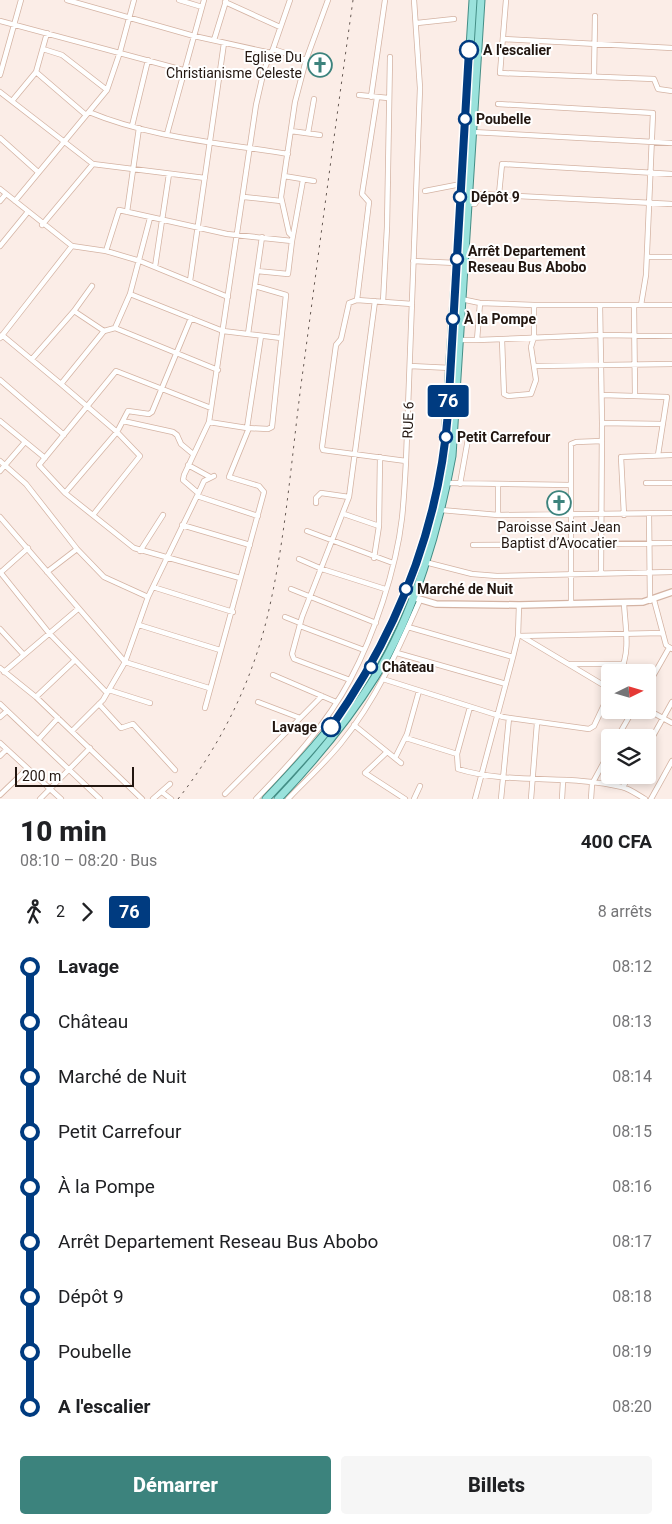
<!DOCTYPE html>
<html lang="fr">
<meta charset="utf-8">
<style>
body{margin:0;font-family:Roboto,sans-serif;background:#f6f6f6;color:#202124;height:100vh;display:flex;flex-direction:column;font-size:19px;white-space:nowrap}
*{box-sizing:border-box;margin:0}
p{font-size:16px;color:#757577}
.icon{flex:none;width:28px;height:28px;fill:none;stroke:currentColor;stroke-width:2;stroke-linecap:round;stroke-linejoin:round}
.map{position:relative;height:799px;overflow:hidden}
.panel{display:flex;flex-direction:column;background:#fff;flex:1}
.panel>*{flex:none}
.badge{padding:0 10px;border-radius:4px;font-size:18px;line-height:32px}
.needle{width:32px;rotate:85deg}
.controls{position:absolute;left:601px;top:664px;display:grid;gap:10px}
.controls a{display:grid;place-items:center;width:55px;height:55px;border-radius:5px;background:#fff;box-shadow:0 2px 8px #0003;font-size:25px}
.scale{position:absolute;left:15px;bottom:12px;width:119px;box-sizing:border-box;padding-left:5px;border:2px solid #221610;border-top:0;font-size:14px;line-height:18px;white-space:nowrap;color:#221610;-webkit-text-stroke:4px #fff;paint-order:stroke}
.map>.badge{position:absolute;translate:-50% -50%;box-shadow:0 0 0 2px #fff}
.legs{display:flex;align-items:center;gap:8px;height:55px;padding:0 20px;font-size:16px}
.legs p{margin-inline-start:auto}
.headline{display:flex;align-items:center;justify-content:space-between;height:85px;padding:0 20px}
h1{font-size:28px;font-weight:800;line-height:38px}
.action{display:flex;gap:10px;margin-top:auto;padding:10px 20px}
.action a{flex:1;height:58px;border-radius:5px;background:#3c837d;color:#fff;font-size:20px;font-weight:800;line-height:58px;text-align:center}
.action a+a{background:#f6f6f6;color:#202124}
ul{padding:0 20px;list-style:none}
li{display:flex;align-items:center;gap:18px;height:55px;font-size:19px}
li i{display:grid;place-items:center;width:8px;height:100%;margin:0 6px;background:currentColor}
li i::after{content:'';width:12px;height:12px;margin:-6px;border:4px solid;border-radius:50%;background:#fff}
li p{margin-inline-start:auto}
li:first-child i{background:linear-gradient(#0000 50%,currentColor 0)}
li:last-child i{background:linear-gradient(currentColor 50%,#0000 0)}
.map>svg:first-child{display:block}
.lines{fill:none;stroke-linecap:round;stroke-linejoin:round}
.minor-casing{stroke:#d4b3a3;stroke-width:6}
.tertiary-casing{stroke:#d4b3a3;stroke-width:8}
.primary-casing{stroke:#448e86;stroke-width:9}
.minor{stroke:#fff;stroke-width:4.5}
.tertiary{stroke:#fff;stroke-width:5.5}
.primary{stroke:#9ae2dc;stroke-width:7}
.rail{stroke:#675a54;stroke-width:1;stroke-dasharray:2.5 5;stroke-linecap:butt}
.line-1-casing{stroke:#fff;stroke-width:11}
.line-1{stroke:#003b80;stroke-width:8}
.stop-1-dot{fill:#fff;stroke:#003b80;stroke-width:2.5}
.labels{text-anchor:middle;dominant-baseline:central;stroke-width:4;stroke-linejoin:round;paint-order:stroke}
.stop-label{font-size:14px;font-weight:bold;fill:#221610;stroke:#fff;text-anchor:start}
.poi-label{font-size:14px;fill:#221610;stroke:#fff;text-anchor:end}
.street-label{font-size:14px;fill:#221610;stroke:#fff}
</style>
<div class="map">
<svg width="672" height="799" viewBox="0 0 672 799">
<rect width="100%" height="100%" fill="#fbede7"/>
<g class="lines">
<g class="minor-casing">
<path id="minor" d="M67 0 194 36 271 53 273 49 306 60
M179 0 202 7
M506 0 500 73 654 79 658 89 672 91
M225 2 280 27
M0 21 183 70
M417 23 454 19
M503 39 672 48
M214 40 226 1
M43 49 62 55 107 90
M273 49 290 0
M36 72 86 115
M0 75 21 0
M594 76 595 16
M0 92 93 164 42 225
M359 95 388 98
M371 97 385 0
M12 101 36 72 47 33
M498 104 653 113 646 275 641 305
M89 112C151 138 222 143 288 154
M132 126 148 60
M291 131 320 135
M472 132 672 143
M308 133 314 99
M167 134 204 0
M0 138 38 172
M93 164 205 178
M284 176 314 181
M0 189 72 246 106 251 140 261 228 297
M425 191 461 184
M499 194 502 164 672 174
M244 197 281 201
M0 201 6 194
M15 201 107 90 120 52 134 0
M467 204H475L481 194 672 204
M127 212 139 128
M292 236 289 233 281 197 295 102 306 60 328 0
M0 246 27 213
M106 251 119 210 227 234 292 241 303 180
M647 257H672
M413 261 456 263
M155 267 169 174
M257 271 288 274 292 241
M190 281 224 43
M255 286 286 295 272 427 268 429 247 428 261 336
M130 294 223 331 281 338
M461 299 480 303 534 305H672
M357 300 369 202 362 194 377 98
M383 302 387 227 390 57
M600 306 602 423 601 573
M634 306 635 395
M74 311 104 331
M115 328 130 294 150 218
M248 334 262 237
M2 335 61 384
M0 338 72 246
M459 340H477L480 303
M477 340 601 335 672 336
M502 340 504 394 508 396 531 394 536 380 531 347 534 337V305
M32 359 74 311 92 286
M410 366 451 368
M535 366 672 364
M0 380 64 435
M602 395 667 397 658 455
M211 408 116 371 39 465 65 493 134 548 240 578
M0 421 45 458
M123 421 173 432 177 435 181 444 193 454
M209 422 247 428
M602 423 663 424
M0 461 26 484 77 549 104 577 148 597
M406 461 323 450 322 447 336 345 341 339 349 303 357 300 412 304
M188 465 210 477
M0 471 25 442
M447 483 570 485
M646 483H672
M460 484 468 439
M498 485V515
M65 493 117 432 128 411 149 414 152 412 191 318
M198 493 183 480 184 475 209 422 256 105 264 70 271 53
M198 494 204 481 214 476
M316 503V498L321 493 349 497
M441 510 498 515 672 513
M344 514 379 526 374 558
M649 514 650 601
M93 515 140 456 117 432 61 384 104 331 115 328 218 370
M624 515 621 457 672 455
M0 517 125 662 209 688
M182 525 250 545
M379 526 380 457
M307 531 393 563
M473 545 672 543
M140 551 163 515
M299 559 322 569 385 589
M425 562 472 574 497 576 672 572
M0 572 49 633 107 693
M47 572 77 549
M0 573 28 548
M153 587 233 612
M291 589 376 623
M654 600 666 645 672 649
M571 604V444L576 442 602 441
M285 617 300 623
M139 625 220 650
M300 626 364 650
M408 627 513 657
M0 629 23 654
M518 636 663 633
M523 637 610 689
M397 653 506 684
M570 664H624
M0 668 36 697 142 799
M4 672 78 609
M620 672C631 651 625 626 624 603
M273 675 336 702
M383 679 503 717 589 729 594 726 610 692
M350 680 294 659 292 654 302 617 349 497 375 301
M648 685 669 648
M109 690 150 703
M36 697 75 660
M258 702 300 718
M0 704 100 799
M99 704 121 728 133 724 175 770
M470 707 457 754 458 769C510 785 569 774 622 787 630 789 638 795 645 799
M205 708 264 492 259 486 229 477 249 428
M648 710 672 723
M0 717 7 711
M354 725 401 763
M72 731 103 700 125 662 148 597 197 496 258 516
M406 738 457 754
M617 738 633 710
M38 740 58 718
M0 743 61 799
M648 745 672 702
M387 752 365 773 405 799
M0 756 6 750
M395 758 407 734 419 691
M623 787 630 775
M162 792 171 799
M225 794 322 696
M0 795 27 769
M40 799 90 748
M153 799 170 784
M256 799C291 763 326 725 350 680 374 635 396 570 402 518 404 499 405 480 406 461L420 88 414 0
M288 799C306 780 325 763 341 743 376 700 398 650 420 600
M414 799 420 786
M475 799 513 657 518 636 519 605
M501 799 509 718
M531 799 537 723
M562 799 563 781
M591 799 592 784 610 751
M651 799 672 761"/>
</g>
<g class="tertiary-casing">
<path id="tertiary" d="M412 597 436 604 519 605 643 602 672 592"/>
</g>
<g class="primary-casing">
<path id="primary" d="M266 799C298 765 330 731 356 692 402 622 430 536 444 455L473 0
M278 799C314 761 347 722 375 677 414 615 439 527 452 456L481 0"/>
</g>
<use href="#minor" class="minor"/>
<use href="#tertiary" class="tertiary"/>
<use href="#primary" class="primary"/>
<path class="rail" d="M178 799C220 746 251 684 267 618 287 535 292 447 304 363 320 242 336 121 353 0"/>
</g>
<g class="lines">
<g class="line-1-casing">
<path id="line-1" d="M331 727C397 633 439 528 448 413L469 50"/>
</g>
<use href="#line-1" class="line-1"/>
</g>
<defs>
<g id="church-ring" transform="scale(1.25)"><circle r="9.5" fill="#fff" stroke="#3c837d" stroke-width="1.5"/><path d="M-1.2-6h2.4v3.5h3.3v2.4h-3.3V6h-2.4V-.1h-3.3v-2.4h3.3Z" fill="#3c837d"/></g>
</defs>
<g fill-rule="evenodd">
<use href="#church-ring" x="320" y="65"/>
<use href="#church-ring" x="559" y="503"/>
</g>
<g class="stop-1-dot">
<circle cx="469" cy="50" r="9"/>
<circle cx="465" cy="119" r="6"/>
<circle cx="460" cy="197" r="6"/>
<circle cx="457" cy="259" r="6"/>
<circle cx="453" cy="319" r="6"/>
<circle cx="446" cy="437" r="6"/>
<circle cx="406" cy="589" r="6"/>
<circle cx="371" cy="667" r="6"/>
<circle cx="331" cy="727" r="9"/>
</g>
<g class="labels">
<g class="stop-label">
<text x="483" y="50">A l'escalier</text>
<text x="476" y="119">Poubelle</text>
<text x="471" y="197">Dépôt 9</text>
<text x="468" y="251">Arrêt Departement<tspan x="468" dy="16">Reseau Bus Abobo</tspan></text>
<text x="464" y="319">À la Pompe</text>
<text x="457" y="437">Petit Carrefour</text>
<text x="417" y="589">Marché de Nuit</text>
<text x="382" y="667">Château</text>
<text x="317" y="727" text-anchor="end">Lavage</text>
</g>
<g class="poi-label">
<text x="302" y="57">Eglise Du<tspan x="302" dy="16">Christianisme Celeste</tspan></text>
<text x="559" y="527" text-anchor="middle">Paroisse Saint Jean<tspan x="559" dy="16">Baptist d’Avocatier</tspan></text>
</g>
<g class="street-label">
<text transform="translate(408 420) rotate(-88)">RUE 6</text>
</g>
</g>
</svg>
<div class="controls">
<a><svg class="needle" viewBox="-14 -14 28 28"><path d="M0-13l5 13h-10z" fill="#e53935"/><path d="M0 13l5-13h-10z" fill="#757577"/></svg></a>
<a><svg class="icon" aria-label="layers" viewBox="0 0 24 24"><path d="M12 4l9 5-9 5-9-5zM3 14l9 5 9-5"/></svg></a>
</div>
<div class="scale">200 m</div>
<b class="badge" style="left:448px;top:401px;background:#003b80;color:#fff">76</b>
</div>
<section class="panel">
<div class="headline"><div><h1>10 min</h1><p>08:10 – 08:20 · Bus</p></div><b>400 CFA</b></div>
<div class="legs"><svg class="icon" aria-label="walk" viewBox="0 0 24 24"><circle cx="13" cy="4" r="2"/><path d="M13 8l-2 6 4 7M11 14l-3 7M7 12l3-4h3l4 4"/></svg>2<svg class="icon" aria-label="forward" viewBox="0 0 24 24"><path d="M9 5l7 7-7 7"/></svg><b class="badge" style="background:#003b80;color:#fff">76</b><p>8 arrêts</p></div>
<ul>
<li><i style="color:#003b80"></i><b>Lavage</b><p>08:12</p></li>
<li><i style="color:#003b80"></i><span>Château</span><p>08:13</p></li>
<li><i style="color:#003b80"></i><span>Marché de Nuit</span><p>08:14</p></li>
<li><i style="color:#003b80"></i><span>Petit Carrefour</span><p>08:15</p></li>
<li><i style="color:#003b80"></i><span>À la Pompe</span><p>08:16</p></li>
<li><i style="color:#003b80"></i><span>Arrêt Departement Reseau Bus Abobo</span><p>08:17</p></li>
<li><i style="color:#003b80"></i><span>Dépôt 9</span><p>08:18</p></li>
<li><i style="color:#003b80"></i><span>Poubelle</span><p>08:19</p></li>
<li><i style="color:#003b80"></i><b>A l'escalier</b><p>08:20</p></li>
</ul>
<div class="action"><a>Démarrer</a><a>Billets</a></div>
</section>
